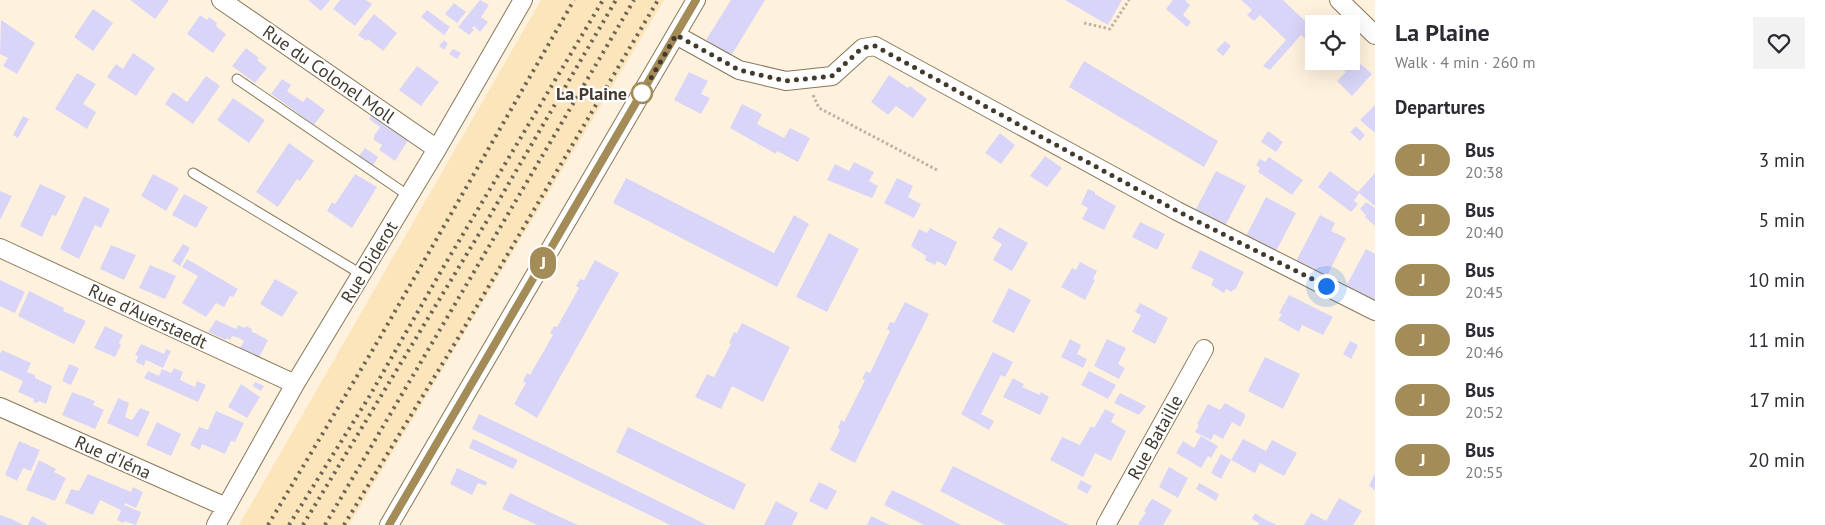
<!DOCTYPE html>
<meta charset="utf-8">
<style>
body{margin:0;font-family:"PT Sans",sans-serif;background:#f2f2f3;color:#2b2b33;height:100vh;display:flex;flex-direction:column;font-size:19px;white-space:nowrap}
*{box-sizing:border-box;margin:0}
p{font-size:16px;color:#7c7c81}
.icon{flex:none;width:28px;height:28px;fill:none;stroke:currentColor;stroke-width:2;stroke-linecap:round;stroke-linejoin:round}
.map{position:relative;flex:1;overflow:hidden}
.side{display:flex;flex-direction:column;background:#fff;width:450px}
.side>*{flex:none}
.badge{padding:0 10px;border-radius:16px;font-size:18px;line-height:32px}
.controls{position:absolute;left:1305px;top:15px;display:grid;gap:10px}
.controls a{display:grid;place-items:center;width:55px;height:55px;border-radius:0px;background:#fff;box-shadow:0 5px 20px #0002;font-size:25px}
.you{position:absolute;width:25px;height:25px;margin:-12px;border:4px solid #fff;border-radius:50%;background:#1a73e8;box-shadow:0 0 0 8px #1a73e833}
.map>.badge{position:absolute;translate:-50% -50%;box-shadow:0 0 0 2px #fff}
h2{padding:0 20px;font-size:19px;line-height:45px}
.round{display:grid;place-items:center;flex:none;width:52px;height:52px;border-radius:0px;background:#f2f2f3}
.overview{display:flex;align-items:center;justify-content:space-between;height:85px;padding:0 20px}
h1{font-size:24px;font-weight:800;line-height:38px}
ul{padding:0;list-style:none}
li{display:flex;align-items:center;gap:15px;height:60px;padding:0 20px}
li div{flex:1}
li b{display:block;font-size:19px}
li em{font-style:normal}
li .badge{min-width:55px;font-weight:700;text-align:center}
main{display:flex;flex:1;min-height:0}
.map>svg:first-child{display:block}
.built{fill:#fce4bb}
.building{fill:#d9d5f8}
.lines{fill:none;stroke-linecap:round;stroke-linejoin:round}
.lane-casing{stroke:#897758;stroke-width:11}
.street-casing{stroke:#897758;stroke-width:20}
.path{stroke:#beb3a2;stroke-width:3;stroke-dasharray:2.5 2.5;stroke-linecap:butt}
.lane{stroke:#fff;stroke-width:9}
.street{stroke:#fff;stroke-width:18}
.rail{stroke:#6e6556;stroke-width:4;stroke-dasharray:2.5 5;stroke-linecap:butt}
.line-casing{stroke:#fff;stroke-width:11}
.line{stroke:#a38c57;stroke-width:8}
.walk{stroke:#423a2d;stroke-width:5;stroke-dasharray:0 9}
.stop-dot{fill:#fff;stroke:#a38c57;stroke-width:2.5}
.labels{text-anchor:middle;dominant-baseline:central;stroke-width:4.5;stroke-linejoin:round;paint-order:stroke}
.street-label{font-size:18px;fill:#423a2d;stroke:#fff}
.stop-label{font-size:18px;font-weight:bold;fill:#423a2d;stroke:#fff;text-anchor:end}
</style>
<main>
<div class="map">
<svg width="1375" height="525" viewBox="0 0 1375 525">
<rect width="100%" height="100%" fill="#fef2de"/>
<path class="built" d="M541 0H664L349 525H239Z"/>
<path class="building" d="M130 0H169L155 19Z
M308 0H330L321 11Z
M340 0H366L372 4 355 26 333 9Z
M480 0 489 5 481 17 488 22 480 32 474 26 472 28 474 30 469 35 458 27Z
M731 0H765L731 56 706 40Z
M1065 0H1122L1108 25Z
M1173 0H1185L1190 5 1183 15 1191 22 1187 27 1166 9Z
M1241 0H1283L1304 20 1309 14 1317 23 1314 24 1313 27 1314 47 1301 35 1270 70 1263 66 1286 40 1260 15 1254 21 1247 15 1252 10Z
M454 3 466 12 457 23 445 14Z
M93 9 113 23 93 51 74 37Z
M427 10 450 27 444 35 421 17Z
M374 14 397 33 383 51 368 39 366 41 358 35Z
M200 15 207 20 209 17 217 23 216 26 226 34 213 53 187 34Z
M1 20 35 43 17 74 3 66 8 58 0 54Z
M444 40 448 44 444 50 439 46Z
M1225 41 1231 46 1223 56 1216 50Z
M246 48 259 58 257 60 267 68 255 83 232 66Z
M453 49 461 53 457 59 449 54Z
M133 53 155 68 136 96 107 77 116 64 123 69Z
M1356 60 1372 74 1352 96 1337 81 1346 72 1342 69 1347 64 1350 68Z
M1084 61 1218 141 1204 167 1069 87Z
M417 66 439 82 421 106 399 90Z
M689 72 708 81 701 94 710 98 701 114 674 100Z
M77 73 96 84 83 104 96 112 87 129 55 109Z
M889 75 908 88 910 86 927 99 913 118 896 106 888 115 871 102Z
M206 76 220 86 193 124 165 104 173 92 187 102Z
M282 79 291 85 287 91 303 102 307 97 325 110 314 125 271 94Z
M233 98 265 120 249 143 217 120Z
M742 104 762 114 757 124 784 138 790 128 810 138 798 162 777 151 776 154 730 128Z
M1375 105V133L1360 120Z
M373 113 409 139 395 161 379 150 382 145 374 140V136L380 127 369 119Z
M23 116 29 119 18 138 13 135Z
M1356 126 1365 135 1360 141 1350 132Z
M1268 131 1283 142 1276 152 1261 142Z
M1000 133 1015 145 1001 164 985 153Z
M289 143 314 161 300 181 297 179 278 207 256 192Z
M365 148 378 157 372 167 358 157Z
M1045 156 1062 168 1047 187 1030 176Z
M1269 157 1303 180 1292 195 1258 172 1260 168 1256 165 1260 159 1265 162Z
M854 162 874 172 869 181 878 186 872 198 827 180 835 164 849 171Z
M1216 171 1246 186 1225 226 1195 211Z
M1330 171 1358 192 1375 173V206L1359 193 1354 201 1358 204 1351 212 1318 187Z
M153 174 179 188 166 211 141 196Z
M355 174 377 187 352 228 327 211 332 202 335 204Z
M626 178 774 253 794 215 809 224 777 287 613 203Z
M897 178 913 186 908 197 921 204 914 218 884 203Z
M40 184 66 196 56 216 52 215 42 237 20 226Z
M1088 189 1095 192V194L1116 206 1104 230 1082 219 1088 208 1081 204Z
M0 191 12 196 0 220Z
M184 194 208 207 196 228 172 215Z
M84 196 110 209 101 228 95 225 79 259 60 249Z
M1266 197 1296 213 1275 253 1246 236Z
M1366 202 1375 208V226L1365 217 1366 215 1360 209Z
M1320 215 1335 223 1331 231 1346 238 1326 278 1295 263Z
M1140 222 1165 234 1157 250 1132 237Z
M999 227 1028 243 1012 271 993 260 1002 244 992 238Z
M930 228 957 242 946 266 937 261 935 265 925 260 926 256 911 246 919 229 927 233Z
M829 233 859 249 827 312 796 297Z
M183 244 190 248 180 266 172 261Z
M111 245 136 255 124 280 100 269Z
M1366 249 1375 254V304L1345 288Z
M1200 250 1244 272 1235 290 1233 289 1232 292 1226 289 1224 293 1211 285 1214 279 1191 268Z
M187 259 238 289 233 297 230 296 224 307 216 303 206 317 182 303 198 276 182 267Z
M595 260 619 273 537 418 514 404 526 383 523 381 527 373 530 375 553 335 550 333 554 326 557 327 579 288 576 286 580 279 584 280Z
M1080 262 1097 271 1093 279 1095 280 1085 300 1061 287 1072 268 1076 270Z
M150 265 176 276 165 299 139 288Z
M275 279 298 292 282 317 260 304Z
M0 280 25 292 15 313 0 306Z
M1009 288 1031 300 1014 333 992 322Z
M29 291 64 308 63 311 86 321 74 344 18 316Z
M1289 295 1333 317 1323 335 1302 325 1299 332 1278 320 1282 314 1279 313Z
M905 302 929 314 855 463 830 450 840 430 838 428 841 420 844 422 865 380 862 379 866 371 870 373 890 331 887 329 890 322 894 323Z
M1140 303 1168 318 1155 344 1132 332 1141 315 1135 312Z
M216 320 236 329 238 325 245 328 246 326 252 329 251 331 268 340 259 358 240 348 244 341 239 338 232 336 230 340 226 338V340L208 332Z
M742 323 790 347 763 402 732 386 721 409 695 397 707 374 714 377 731 344 729 343 734 332 737 333Z
M105 326 123 335 119 343 121 345 115 357 94 348Z
M1070 339 1081 345 1077 354 1087 359 1083 368 1061 357Z
M1107 339 1126 348 1118 364 1125 368 1119 379 1094 366Z
M1350 341 1358 345 1351 359 1343 354Z
M141 344 164 354 166 349 171 351 163 368 146 360 144 366 136 362 138 356 135 355Z
M2 350 31 363 27 372 35 375V378L52 386 46 404 39 401 37 403 33 402 34 399 18 392 23 381 0 370V354Z
M993 352 1013 362 1005 377 1001 375 981 414 994 421 989 430 961 414Z
M1265 357 1300 374 1283 409 1248 391Z
M69 364 79 368 71 385 62 381Z
M174 368 183 372 180 380 195 387 197 381 206 385 198 402 144 378 148 371 159 376 162 369 171 373Z
M1089 371 1116 385 1108 399 1081 385Z
M1013 378 1024 384 1022 387 1040 395 1041 392 1049 397 1040 415 1003 397Z
M255 382 264 386 261 391 253 386Z
M241 384 260 397 247 418 228 407Z
M72 392 95 401 93 405 104 410 95 429 62 415Z
M1120 393 1146 406 1139 415 1114 403Z
M118 398 129 403 125 417 132 420 140 408 150 412 138 437 107 423Z
M1225 403 1245 414V417L1240 427 1232 422 1223 439 1214 434 1211 440 1195 432 1199 425 1197 424 1208 404 1220 410Z
M1105 409 1115 414 1111 422 1126 431 1111 461 1095 453 1083 477 1050 460 1062 437 1080 445 1091 426 1094 428Z
M216 411 244 423 235 442 231 441 225 454 202 444 200 450 190 445 199 427 208 430Z
M479 414 544 445 707 525H670L585 484 472 429Z
M157 422 181 434 171 456 146 445Z
M628 427 746 484 734 510 616 452Z
M1201 436 1218 446 1211 458 1208 456 1201 468 1176 453 1183 441 1194 448Z
M473 439 518 460 513 469 469 448Z
M1243 439 1266 451 1272 440 1297 453 1284 476 1260 463 1255 473 1231 460 1221 479 1211 473 1221 454 1231 460Z
M19 441 40 450 31 471 23 468 17 481 5 475Z
M39 460 56 469 54 472 66 478 55 501 26 490Z
M953 466 1001 490 1069 525H1006L940 491Z
M1169 467 1188 478 1178 498 1159 487Z
M457 468 487 482 486 486 478 483 472 495 450 484Z
M1375 473V490L1369 486Z
M88 474 131 492 133 487 143 492 136 508 125 503 124 505 141 512 136 525 124 521 123 523 117 520 121 510 100 500 93 515 65 503 71 489 79 491Z
M1081 480 1092 486 1087 494 1077 488Z
M819 482 837 491 827 510 809 501Z
M1199 483 1219 494 1216 501 1196 489Z
M892 490 921 504 961 525H924L884 505Z
M510 493 558 516 578 525H537L533 523 502 509Z
M1339 498 1362 511 1353 525H1304L1311 513 1326 521Z
M1153 499 1172 510 1163 525H1140L1138 524 1146 512 1144 511 1151 500Z
M776 501 798 513 792 525H764Z
M1255 513 1262 518 1277 525H1258L1259 523 1252 519Z
M0 515 12 519 23 525H0Z
M32 516 47 524 46 525H28Z
M871 516 890 525H867Z"/>
<g class="lines">
<g class="lane-casing">
<path id="lane" d="M237 79 409 196
M193 173 361 274"/>
</g>
<g class="street-casing">
<path id="street" d="M221 0 437 149
M1339 0 1375 35
M676 35 739 70 786 81 832 76 863 48 875 46 1177 211 1375 311
M0 248 295 384
M0 407 226 507
M216 525 295 384 437 149 523 0
M389 525 696 0
M1106 525 1204 349"/>
</g>
<path class="path" d="M1084 23 1110 29 1129 0
M813 95 819 108 939 171"/>
<use href="#lane" class="lane"/>
<use href="#street" class="street"/>
<path class="rail" d="M268 525 378 341 574 0
M289 525 369 397 444 266 603 0
M303 525 488 219 616 0
M325 525 634 0
M344 525 460 335 658 0"/>
</g>
<g class="lines">
<g class="line-casing">
<path id="line" d="M389 525 696 0"/>
</g>
<use href="#line" class="line"/>
<path class="walk" d="M642 93 640 97 676 35 739 70 786 81 832 76 862 48 875 46 1177 211 1326 286"/>
</g>
<circle class="stop-dot" cx="642" cy="93" r="10"/>
<g class="labels">
<g class="street-label">
<text transform="translate(329 74) rotate(35)">Rue du Colonel Moll</text>
<text transform="translate(369 262) rotate(-59)">Rue Diderot</text>
<text transform="translate(148 316) rotate(25)">Rue d'Auerstaedt</text>
<text transform="translate(1155 437) rotate(-61)">Rue Bataille</text>
<text transform="translate(113 457) rotate(24)">Rue d'Iéna</text>
</g>
<g class="stop-label">
<text x="627" y="93">La Plaine</text>
</g>
</g>
</svg>
<div class="controls">
<a><svg class="icon" aria-label="locate" viewBox="0 0 24 24"><circle cx="12" cy="12" r="6"/><path d="M12 2v4M12 18v4M2 12h4M18 12h4"/></svg></a>
</div>
<div class="you" style="left:1326px;top:286px"></div>
<b class="badge" style="left:543px;top:263px;background:#a38c57;color:#fff">J</b>
</div>
<section class="side">
<div class="overview"><div><h1>La Plaine</h1><p>Walk · 4 min · 260 m</p></div><a class="round"><svg class="icon" aria-label="heart" viewBox="0 0 24 24"><path d="M12 20l-8-8c-3-5 5-10 8-4 3-6 11-1 8 4z"/></svg></a></div>
<h2>Departures</h2>
<ul>
<li><span class="badge" style="background:#a38c57;color:#fff">J</span><div><b>Bus</b><p>20:38</p></div><em>3 min</em></li>
<li><span class="badge" style="background:#a38c57;color:#fff">J</span><div><b>Bus</b><p>20:40</p></div><em>5 min</em></li>
<li><span class="badge" style="background:#a38c57;color:#fff">J</span><div><b>Bus</b><p>20:45</p></div><em>10 min</em></li>
<li><span class="badge" style="background:#a38c57;color:#fff">J</span><div><b>Bus</b><p>20:46</p></div><em>11 min</em></li>
<li><span class="badge" style="background:#a38c57;color:#fff">J</span><div><b>Bus</b><p>20:52</p></div><em>17 min</em></li>
<li><span class="badge" style="background:#a38c57;color:#fff">J</span><div><b>Bus</b><p>20:55</p></div><em>20 min</em></li>
</ul>
</section>
</main>
